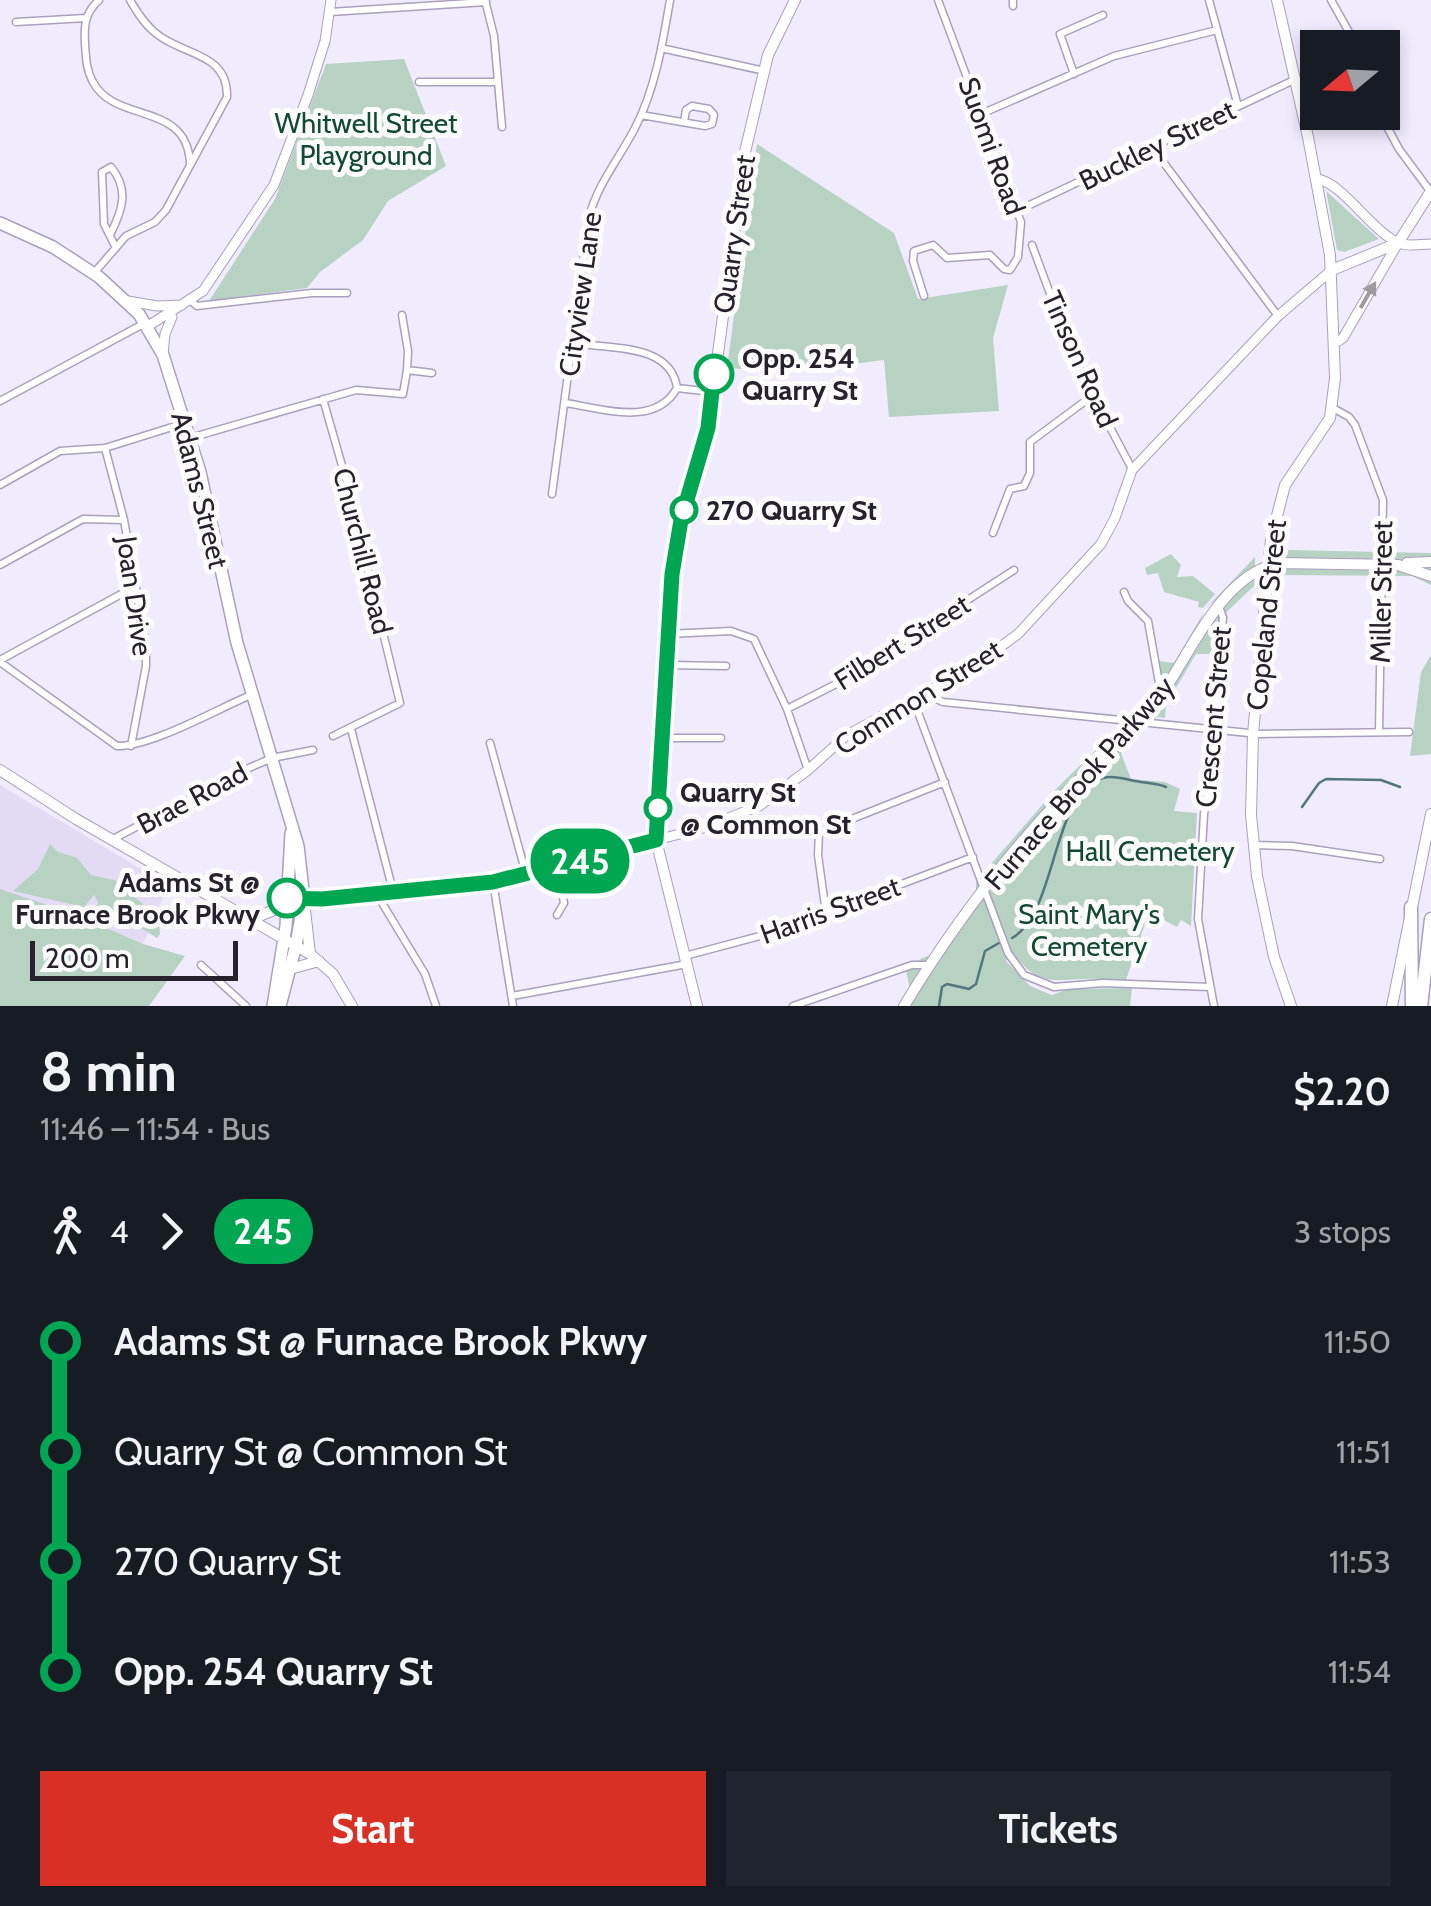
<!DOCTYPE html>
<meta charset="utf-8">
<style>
body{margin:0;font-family:Cabin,sans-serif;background:#20242c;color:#f1f3f6;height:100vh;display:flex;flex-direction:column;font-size:38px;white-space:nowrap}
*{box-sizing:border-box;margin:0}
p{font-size:32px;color:#9ea1a6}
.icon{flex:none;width:55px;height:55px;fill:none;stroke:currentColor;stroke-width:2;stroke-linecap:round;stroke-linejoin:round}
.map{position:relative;height:1006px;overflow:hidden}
.details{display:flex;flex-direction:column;background:#171b24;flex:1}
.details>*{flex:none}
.badge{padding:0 20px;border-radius:32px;font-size:35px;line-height:65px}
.needle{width:65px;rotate:251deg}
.tools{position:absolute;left:1300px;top:30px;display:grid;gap:20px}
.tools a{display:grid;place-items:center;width:100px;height:100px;border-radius:0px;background:#171b24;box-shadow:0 5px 15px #0003;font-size:50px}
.scale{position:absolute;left:30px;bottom:25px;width:208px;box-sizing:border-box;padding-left:10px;border:5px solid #25212d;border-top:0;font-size:28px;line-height:35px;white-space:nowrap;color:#25212d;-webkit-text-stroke:8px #fcfcfc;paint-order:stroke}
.map>.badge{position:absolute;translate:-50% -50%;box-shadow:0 0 0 5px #fff}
.legs{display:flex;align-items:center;gap:15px;height:110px;padding:0 40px;font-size:32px}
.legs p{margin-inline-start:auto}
.head{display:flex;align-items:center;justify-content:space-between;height:170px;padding:0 40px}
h1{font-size:55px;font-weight:700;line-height:75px}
.primary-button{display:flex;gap:20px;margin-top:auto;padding:20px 40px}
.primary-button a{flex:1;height:115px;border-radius:0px;background:#d93025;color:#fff;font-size:40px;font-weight:700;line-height:115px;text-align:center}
.primary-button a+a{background:#20242c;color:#f1f3f6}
ul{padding:0 40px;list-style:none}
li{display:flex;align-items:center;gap:35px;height:110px;font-size:38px}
li i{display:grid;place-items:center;width:15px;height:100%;margin:0 12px;background:currentColor}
li i::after{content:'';width:25px;height:25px;margin:-12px;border:8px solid;border-radius:50%;background:#171b24}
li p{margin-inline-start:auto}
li:first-child i{background:linear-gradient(#0000 50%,currentColor 0)}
li:last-child i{background:linear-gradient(currentColor 50%,#0000 0)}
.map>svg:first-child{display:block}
.built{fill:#e3dbf3}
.green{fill:#b7d2c3}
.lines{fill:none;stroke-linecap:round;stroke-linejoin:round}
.stream{stroke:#52767d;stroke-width:2.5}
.minor-casing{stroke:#aa9fbd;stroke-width:9}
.tertiary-casing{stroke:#aa9fbd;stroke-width:11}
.secondary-casing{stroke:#aa9fbd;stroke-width:12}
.primary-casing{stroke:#aa9fbd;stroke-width:14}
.motorway-casing{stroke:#aa9fbd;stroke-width:15}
.minor{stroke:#fff;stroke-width:6}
.tertiary{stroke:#fff;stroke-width:9}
.secondary{stroke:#fff;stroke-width:10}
.primary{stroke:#fff;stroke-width:11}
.motorway{stroke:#fff;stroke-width:12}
.oneway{fill:#9d9ba0}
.line-1-casing{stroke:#fff;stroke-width:22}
.line-1{stroke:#00a651;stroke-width:15}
.stop-1-dot{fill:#fff;stroke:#00a651;stroke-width:5}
.labels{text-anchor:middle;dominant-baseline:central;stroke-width:10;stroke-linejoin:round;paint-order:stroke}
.park-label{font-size:28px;fill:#124932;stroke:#fcfcfc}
.street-label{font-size:28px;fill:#25212d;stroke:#fcfcfc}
.stop-label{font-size:28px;font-weight:bold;fill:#25212d;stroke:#fcfcfc;text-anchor:start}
</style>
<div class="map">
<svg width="1431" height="1006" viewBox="0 0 1431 1006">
<rect width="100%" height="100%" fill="#f1ebfe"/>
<path class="built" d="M0 785 168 885 143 944 77 915 0 889Z"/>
<path class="green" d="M404 59 446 166 388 201 363 240 320 272 307 288 209 301 275 199 326 64Z
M757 144 894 233 918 299 1008 285 993 338 999 411 889 417 884 360 790 372 727 368Z
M1326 190V191L1379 239 1344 252 1337 250Z
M1280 544 1287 550 1431 553V585L1412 576 1277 575Z
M1171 554 1181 565 1177 577 1193 576 1215 594 1203 608 1198 607 1199 602 1164 592 1158 573 1147 575 1145 568Z
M1255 557V585L1216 622 1213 654H1196L1166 705 1165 718 1157 717 1121 753 1131 779 1165 782 1180 789 1174 811 1197 813 1191 926 1181 920 1177 927 1149 912 1126 980C1112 980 1098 978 1085 979 1049 980 1038 986 1014 954L1006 961 1030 986 1052 995 1068 989 1132 988 1130 1006H910L912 1001 906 970 922 958 936 953 976 895V882L985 871 1057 788 1139 708 1161 677 1159 661 1174 663 1204 612 1199 624 1218 598 1207 607Z
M1431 655V754L1410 756 1421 672Z
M50 844 58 852 77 858 91 875 115 880 159 918 160 934 157 938 136 925 120 926 96 914 98 902 94 895 84 907 13 891 38 869Z
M0 889 77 915 143 944 185 956 149 1006H0Z"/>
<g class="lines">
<path class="stream" d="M1302 807 1319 783 1326 779 1381 780 1400 787
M1012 938C1058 912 1051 792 1103 778 1113 775 1125 779 1135 781 1145 783 1156 783 1166 787
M939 1006 942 987 947 984 969 989 976 984 985 951 999 943"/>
<g class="minor-casing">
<path id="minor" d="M99 0C85 13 84 25 85 43 86 57 86 70 93 82 115 124 187 101 190 163
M485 0 494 36 502 127
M1013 0V6
M1209 0 1238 106
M1331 0 1358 48
M330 12 486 2
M16 22 86 18
M661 48 765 71
M1074 74 1060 34 1103 15
M419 82H498
M1379 112 1399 149 1430 191
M981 114 1114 56 1217 30
M641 115 705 126 712 124 714 115 709 109 692 106 686 110 684 122
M1152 147 1278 316
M1019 210 1294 80
M110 235C122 211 130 190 111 167L102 172 104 224 116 248
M1032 245 1075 361 1132 469
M94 273 126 236 155 222 166 210 227 97C228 55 189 56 161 37 147 28 138 14 130 0
M924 296 913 261 914 251 933 245 947 258 990 255 1004 269 1010 270 1018 257 1021 222 938 0
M191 301 197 306 312 293H347
M402 315 408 351 407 370 432 373
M677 388 712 392
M323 399 347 483 400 703 333 736
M0 401 145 323
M565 403C601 408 655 428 677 388 671 343 610 349 573 343
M1333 408 1349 417 1355 425 1383 500 1379 732
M190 438 356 390 403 394 407 370
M105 448 124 520 146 646V666L131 746
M0 485 60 451 105 448 185 423
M552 494 589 217C598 183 619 159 635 128 655 90 663 42 670 0
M993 533 1010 489 1024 486 1030 473V442L1092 396
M0 565 83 519 124 520
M1124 592 1128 601 1148 621 1159 683 1164 691
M667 634 731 631 754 639 787 709 808 770
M0 660 136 586
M0 662 117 746C151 747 217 709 251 695
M668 665 726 666
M930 689 934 698 943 702 1259 734 1409 732
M913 699 1008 953 1024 975 1054 987 1103 983 1210 987
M787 709 844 680 1014 570
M351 729 393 891
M662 738H721
M490 743 526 874
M113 839 249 768 272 758 313 750
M1253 845 1292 846 1380 859
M493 882 513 1006
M376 893 425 974 436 1006
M826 913 818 855 819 832 945 782
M557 915 564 903 558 867
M685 956 775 932 973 857
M201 965 246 1006
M512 996 687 964
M793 1006 912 965H930
M1214 1006 1198 919 1204 814 1211 765 1223 617 1219 607"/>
</g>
<g class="tertiary-casing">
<path id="tertiary" d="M1317 179C1342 182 1371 231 1399 243 1408 247 1421 244 1431 244
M128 301 157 306 182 305
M148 326 203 291 274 185 308 95 325 41 331 0
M1334 344 1343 338 1398 243
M163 354 165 334 172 317
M287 899H322L493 882 703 828 759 806 808 770 847 735 973 667 1018 634 1101 544 1115 518 1132 470 1278 316 1332 270"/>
</g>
<g class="secondary-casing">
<path id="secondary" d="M1277 0 1308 137 1330 255 1335 378 1330 418 1285 485 1271 539 1253 734 1251 815 1257 876 1274 957 1291 1006
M1332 270 1398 243 1431 191
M1407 563 1431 562
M0 770 76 819 310 954 333 974 352 1006
M304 901 310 954
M250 920 274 910 287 899
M290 969 319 961
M697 1006 656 840 672 574 681 520 708 428 745 152 768 55 795 0
M904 1006C950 930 1004 858 1065 794 1091 766 1123 743 1147 714 1186 669 1215 575 1280 563L1398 565 1431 576
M1392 1006 1431 814"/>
</g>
<g class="primary-casing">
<path id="primary" d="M0 223 53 247 99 277 139 314 163 355 200 472 237 643 298 846 304 899 296 945 280 1006
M273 1006 286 926 291 833"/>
</g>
<g class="motorway-casing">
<path id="motorway" d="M1411 907 1412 1006
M1421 1006 1431 919"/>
</g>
<use href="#minor" class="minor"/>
<use href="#tertiary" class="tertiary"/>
<use href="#secondary" class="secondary"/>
<use href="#primary" class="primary"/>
<use href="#motorway" class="motorway"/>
</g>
<defs><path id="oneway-solid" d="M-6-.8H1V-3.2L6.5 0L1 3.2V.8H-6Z" transform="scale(2.5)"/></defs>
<use class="oneway" href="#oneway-solid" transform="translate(1368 295) rotate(-60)"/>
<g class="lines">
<g class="line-1-casing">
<path id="line-1" d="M287 898 322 899 493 882 656 840 672 574 681 520 708 428 714 374"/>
</g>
<use href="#line-1" class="line-1"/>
</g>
<g class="stop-1-dot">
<circle cx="714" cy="374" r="18"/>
<circle cx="684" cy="510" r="12"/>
<circle cx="658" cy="808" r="12"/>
<circle cx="287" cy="898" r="18"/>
</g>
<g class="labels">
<g class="park-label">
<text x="366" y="123">Whitwell Street<tspan x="366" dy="32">Playground</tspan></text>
<text x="1150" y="851">Hall Cemetery</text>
<text x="1089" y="914">Saint Mary's<tspan x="1089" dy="32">Cemetery</tspan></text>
</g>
<g class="street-label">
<text transform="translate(1157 145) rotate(-26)">Buckley Street</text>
<text transform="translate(992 146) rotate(70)">Suomi Road</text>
<text transform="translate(734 234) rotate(-82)">Quarry Street</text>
<text transform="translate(580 294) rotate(-82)">Cityview Lane</text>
<text transform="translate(1080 359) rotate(66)">Tinson Road</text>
<text transform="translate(200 490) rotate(76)">Adams Street</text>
<text transform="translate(363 551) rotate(76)">Churchill Road</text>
<text transform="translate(1381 592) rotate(-89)">Miller Street</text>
<text transform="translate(135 596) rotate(82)">Joan Drive</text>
<text transform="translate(1266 615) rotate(-84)">Copeland Street</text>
<text transform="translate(902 642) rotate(-32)">Filbert Street</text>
<text transform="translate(918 697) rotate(-32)">Common Street</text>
<text transform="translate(1213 717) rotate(-85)">Crescent Street</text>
<text transform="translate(1079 783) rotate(-49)">Furnace Brook Parkway</text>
<text transform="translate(192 798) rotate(-28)">Brae Road</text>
<text transform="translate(830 910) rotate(-20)">Harris Street</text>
</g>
<g class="stop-label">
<text x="742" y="358">Opp. 254<tspan x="742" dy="32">Quarry St</tspan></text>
<text x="706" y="510">270 Quarry St</text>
<text x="680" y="792">Quarry St<tspan x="680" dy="32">@ Common St</tspan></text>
<text x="260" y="882" text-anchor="end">Adams St @<tspan x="260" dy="32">Furnace Brook Pkwy</tspan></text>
</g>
</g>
</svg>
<div class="tools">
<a><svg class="needle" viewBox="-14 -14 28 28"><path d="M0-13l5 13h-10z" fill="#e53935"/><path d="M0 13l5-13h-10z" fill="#9ea1a6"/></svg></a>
</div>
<div class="scale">200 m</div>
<b class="badge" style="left:580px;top:861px;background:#00a651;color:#fff">245</b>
</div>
<section class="details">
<div class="head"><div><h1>8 min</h1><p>11:46 – 11:54 · Bus</p></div><b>$2.20</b></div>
<div class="legs"><svg class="icon" aria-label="walk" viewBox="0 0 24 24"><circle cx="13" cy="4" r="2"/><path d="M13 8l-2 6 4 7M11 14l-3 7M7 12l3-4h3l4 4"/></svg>4<svg class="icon" aria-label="forward" viewBox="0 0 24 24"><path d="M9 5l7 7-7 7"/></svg><b class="badge" style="background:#00a651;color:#fff">245</b><p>3 stops</p></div>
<ul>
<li><i style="color:#00a651"></i><b>Adams St @ Furnace Brook Pkwy</b><p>11:50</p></li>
<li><i style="color:#00a651"></i><span>Quarry St @ Common St</span><p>11:51</p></li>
<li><i style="color:#00a651"></i><span>270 Quarry St</span><p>11:53</p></li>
<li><i style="color:#00a651"></i><b>Opp. 254 Quarry St</b><p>11:54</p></li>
</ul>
<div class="primary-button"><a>Start</a><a>Tickets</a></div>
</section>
